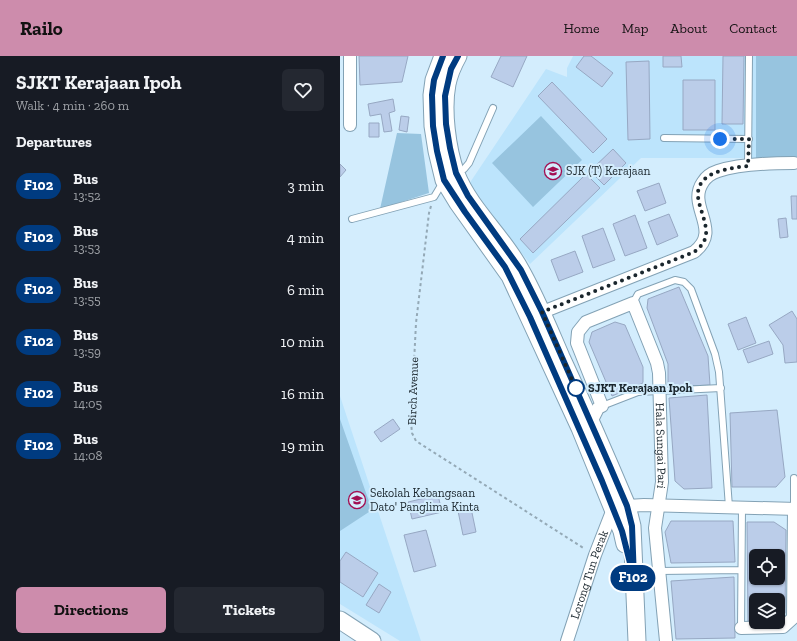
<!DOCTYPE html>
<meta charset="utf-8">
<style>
body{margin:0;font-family:"Zilla Slab",serif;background:#242831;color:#f1f3f6;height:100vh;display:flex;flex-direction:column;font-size:15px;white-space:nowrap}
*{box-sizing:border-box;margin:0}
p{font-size:13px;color:#9ea1a6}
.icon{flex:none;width:22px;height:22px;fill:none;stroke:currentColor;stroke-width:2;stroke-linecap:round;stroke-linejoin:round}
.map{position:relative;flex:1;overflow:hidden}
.side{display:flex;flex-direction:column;background:#171b24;width:340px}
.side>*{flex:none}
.badge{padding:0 8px;border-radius:13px;font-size:14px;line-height:26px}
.controls{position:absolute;left:409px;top:493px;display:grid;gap:8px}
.controls a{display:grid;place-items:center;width:36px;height:36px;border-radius:6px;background:#171b24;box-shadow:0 1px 3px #0004;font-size:20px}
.you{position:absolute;width:20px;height:20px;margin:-10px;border:3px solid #fff;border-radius:50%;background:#1a73e8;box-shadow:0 0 0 6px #1a73e833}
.map>.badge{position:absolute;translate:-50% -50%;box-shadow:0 0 0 2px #fff}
h2{padding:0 16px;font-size:15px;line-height:36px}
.round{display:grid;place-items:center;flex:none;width:42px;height:42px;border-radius:6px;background:#242831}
.overview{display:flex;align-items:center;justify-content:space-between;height:68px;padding:0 16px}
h1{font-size:19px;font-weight:700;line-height:30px}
.action{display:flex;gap:8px;margin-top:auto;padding:8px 16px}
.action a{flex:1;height:46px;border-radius:6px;background:#cd8cac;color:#111;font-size:16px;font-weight:700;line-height:46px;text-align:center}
.action a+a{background:#242831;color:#f1f3f6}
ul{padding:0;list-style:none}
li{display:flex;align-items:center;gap:12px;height:52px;padding:0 16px}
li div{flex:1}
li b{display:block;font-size:15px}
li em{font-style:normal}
li .badge{min-width:44px;font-weight:700;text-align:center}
header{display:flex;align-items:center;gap:24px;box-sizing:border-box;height:56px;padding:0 20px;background:#cd8cac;color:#111}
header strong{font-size:19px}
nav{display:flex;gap:22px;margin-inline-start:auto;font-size:14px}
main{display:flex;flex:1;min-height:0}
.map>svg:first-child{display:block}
.built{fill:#bce4fc}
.green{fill:#97c4df}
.building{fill:#bbcde9;stroke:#97a8c3;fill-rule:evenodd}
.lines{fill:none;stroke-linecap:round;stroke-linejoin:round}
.lane-casing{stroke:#83a2b5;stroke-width:8}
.street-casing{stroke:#83a2b5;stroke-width:14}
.secondary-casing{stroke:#83a2b5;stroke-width:19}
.path{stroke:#94a9b6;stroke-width:2;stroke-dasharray:3 3;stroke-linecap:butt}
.lane{stroke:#fff;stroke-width:6}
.street{stroke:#fff;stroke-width:12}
.secondary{stroke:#fff;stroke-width:17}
.line-casing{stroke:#fff;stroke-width:9}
.line{stroke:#003b80;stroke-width:6}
.walk{stroke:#1a262d;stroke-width:4;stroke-dasharray:0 7.2}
.stop-dot{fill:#fff;stroke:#003b80;stroke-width:2}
.labels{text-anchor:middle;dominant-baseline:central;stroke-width:4;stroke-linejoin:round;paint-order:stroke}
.poi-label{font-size:12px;fill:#1a262d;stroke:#d3edfd;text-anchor:start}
.stop-label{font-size:12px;font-weight:bold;fill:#1a262d;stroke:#d3edfd;text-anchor:start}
.street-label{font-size:12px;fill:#1a262d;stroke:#d3edfd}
</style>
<header>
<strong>Railo</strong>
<nav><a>Home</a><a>Map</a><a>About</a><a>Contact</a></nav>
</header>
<main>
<section class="side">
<div class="overview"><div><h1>SJKT Kerajaan Ipoh</h1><p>Walk · 4 min · 260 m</p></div><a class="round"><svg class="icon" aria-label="heart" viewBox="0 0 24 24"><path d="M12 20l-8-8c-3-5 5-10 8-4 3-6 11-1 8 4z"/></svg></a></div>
<h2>Departures</h2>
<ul>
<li><span class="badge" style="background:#003b80;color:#fff">F102</span><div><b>Bus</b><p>13:52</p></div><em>3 min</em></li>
<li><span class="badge" style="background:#003b80;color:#fff">F102</span><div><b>Bus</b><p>13:53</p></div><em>4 min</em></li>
<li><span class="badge" style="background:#003b80;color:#fff">F102</span><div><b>Bus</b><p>13:55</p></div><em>6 min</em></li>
<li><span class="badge" style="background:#003b80;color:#fff">F102</span><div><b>Bus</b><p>13:59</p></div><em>10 min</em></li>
<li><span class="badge" style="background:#003b80;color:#fff">F102</span><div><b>Bus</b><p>14:05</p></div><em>16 min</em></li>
<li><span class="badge" style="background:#003b80;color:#fff">F102</span><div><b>Bus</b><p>14:08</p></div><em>19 min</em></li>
</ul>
<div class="action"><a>Directions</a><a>Tickets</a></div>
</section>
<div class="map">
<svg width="457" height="585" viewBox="0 0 457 585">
<rect width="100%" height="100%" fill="#d3edfd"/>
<path class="built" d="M233 0H457V102H301L190 208 129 128 206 13 227 21V12Z
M0 340 81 585H60L0 548Z"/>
<path class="green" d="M416 0H457V102H416Z
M201 60 242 104 193 151 152 107Z
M57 77 81 78 89 137 40 153Z
M0 363 32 454 0 475Z"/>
<path class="building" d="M19 0H68L62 26 20 29Z
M161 0H187L173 31 151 21Z
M244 0H251L273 17 262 31 236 11Z
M323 0H341L342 11H323Z
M383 0H404L403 68H382Z
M309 5 310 83 288 84 286 6Z
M343 24H375V74H343Z
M212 26 267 83 253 97 198 40Z
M53 43 55 55 49 57 52 75 44 76 41 58 30 60 28 48Z
M61 60 69 61 67 76 59 74Z
M29 67H39V81H29Z
M273 93 286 107 264 129 250 115Z
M0 108 6 114 0 121Z
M246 118 260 132 193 197 180 183Z
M319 127 326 147 305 155 297 135Z
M451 140H457V163H452Z
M329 158 338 180 317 189 308 166Z
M295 159 307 192 285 200 273 168Z
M446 162 448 181 440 182 438 163Z
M263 172 275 204 253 212 242 180Z
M235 195 243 216 219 225 211 204Z
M339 231 368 300 370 329 328 331V308L307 252 308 243Z
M452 255 457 263V306L445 307 443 289 429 269Z
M406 261 416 287 398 294 388 268Z
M275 266 285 269 303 311V327L272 340 249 286 252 276Z
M429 285 433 298 408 307 403 294Z
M367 339 372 432 344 433 335 425 329 342Z
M437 354 445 421 436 431H392L390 357Z
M53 363 60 373 41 386 34 376Z
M98 439 102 456 72 463 68 446Z
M131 452 136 476 123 479 118 455Z
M331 465H393L395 506 331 507 325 476Z
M407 466H434L446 474 445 557 438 566V544H416V565H408ZM416 500H438V522H416Z
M86 474 96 510 74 516 64 479Z
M6 496 38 517 23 541 0 526V505Z
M394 521 395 582 336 583 331 525Z
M39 528 51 536 39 557 26 549Z"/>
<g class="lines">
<g class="lane-casing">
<path id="lane" d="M324 82 409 83
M408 110 409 0
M117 116 124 113 129 107 153 52
M12 163 94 141 103 126
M293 247 298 238 335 224 344 226 351 233 375 298 379 316 389 451
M262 350 298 336 381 332
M454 422V453
M319 515 401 514
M401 572 402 452"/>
</g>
<g class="street-casing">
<g id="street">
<path d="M10 69V0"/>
<path d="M195 259 354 196C383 174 346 150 363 126 366 121 372 117 378 115 399 108 431 107 454 107"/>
<path id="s1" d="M251 366 258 352 262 350 237 287 238 276 246 266 293 247 317 307 319 317 322 426 315 472 326 585"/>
<path d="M401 572 443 571 453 562 454 453"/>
<path id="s2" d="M227 585 255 499 273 453 287 450 304 449 457 453"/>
</g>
</g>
<g class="secondary-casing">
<path id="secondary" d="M103 0 94 24 92 39 93 70 97 95 104 124 118 147 170 220 240 372 282 475 285 488
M118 0C113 9 109 18 107 28 102 54 107 93 116 118 130 153 162 180 180 213 196 241 208 271 221 301 244 350 266 400 287 450L292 470 297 585
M0 564 32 585"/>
</g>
<path class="path" d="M91 150 89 157 76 267 71 366 72 377 76 385 245 493"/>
<use href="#lane" class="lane"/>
<use href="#street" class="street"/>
<use href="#secondary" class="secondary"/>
</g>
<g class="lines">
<g class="line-casing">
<path id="line" d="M103 0 94 24 92 39 93 70 97 95 104 124 125 156 165 211 190 261 262 425 282 475 294 523 292 470 287 450 269 408 202 256 181 214 128 140 116 117 110 92 106 68 105 40 111 13 118 0"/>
</g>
<use href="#line" class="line"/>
<path class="walk" d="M236 332 238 337 202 256 354 196C360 192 365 186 366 179 367 168 361 156 359 146 351 116 389 112 408 110L409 83H380"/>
</g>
<defs>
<g id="school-ring" transform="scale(0.9)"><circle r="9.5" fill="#d3edfd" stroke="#a20f52" stroke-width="1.5"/><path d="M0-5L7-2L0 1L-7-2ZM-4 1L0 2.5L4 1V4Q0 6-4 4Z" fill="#a20f52"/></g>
</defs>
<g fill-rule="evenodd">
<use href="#school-ring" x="213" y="115"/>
<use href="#school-ring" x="17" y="444"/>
</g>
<circle class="stop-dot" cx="236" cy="332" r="8"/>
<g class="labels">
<g class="poi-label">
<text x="226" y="115">SJK (T) Kerajaan</text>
<text x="30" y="437">Sekolah Kebangsaan<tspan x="30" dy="14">Dato' Panglima Kinta</tspan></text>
</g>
<g class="stop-label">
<text x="248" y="332">SJKT Kerajaan Ipoh</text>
</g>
<g class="street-label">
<text transform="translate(73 335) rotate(-88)">Birch Avenue</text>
<text stroke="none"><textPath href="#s1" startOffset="310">Hala Sungai Pari</textPath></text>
<text stroke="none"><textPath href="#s2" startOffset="70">Lorong Tun Perak</textPath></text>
</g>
</g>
</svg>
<div class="controls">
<a><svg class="icon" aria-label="locate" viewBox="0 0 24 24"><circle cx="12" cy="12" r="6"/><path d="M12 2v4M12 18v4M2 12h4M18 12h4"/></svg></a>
<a><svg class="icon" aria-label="layers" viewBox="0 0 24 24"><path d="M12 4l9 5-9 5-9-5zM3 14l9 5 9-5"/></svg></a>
</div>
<div class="you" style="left:380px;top:83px"></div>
<b class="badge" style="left:293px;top:522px;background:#003b80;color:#fff">F102</b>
</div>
</main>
